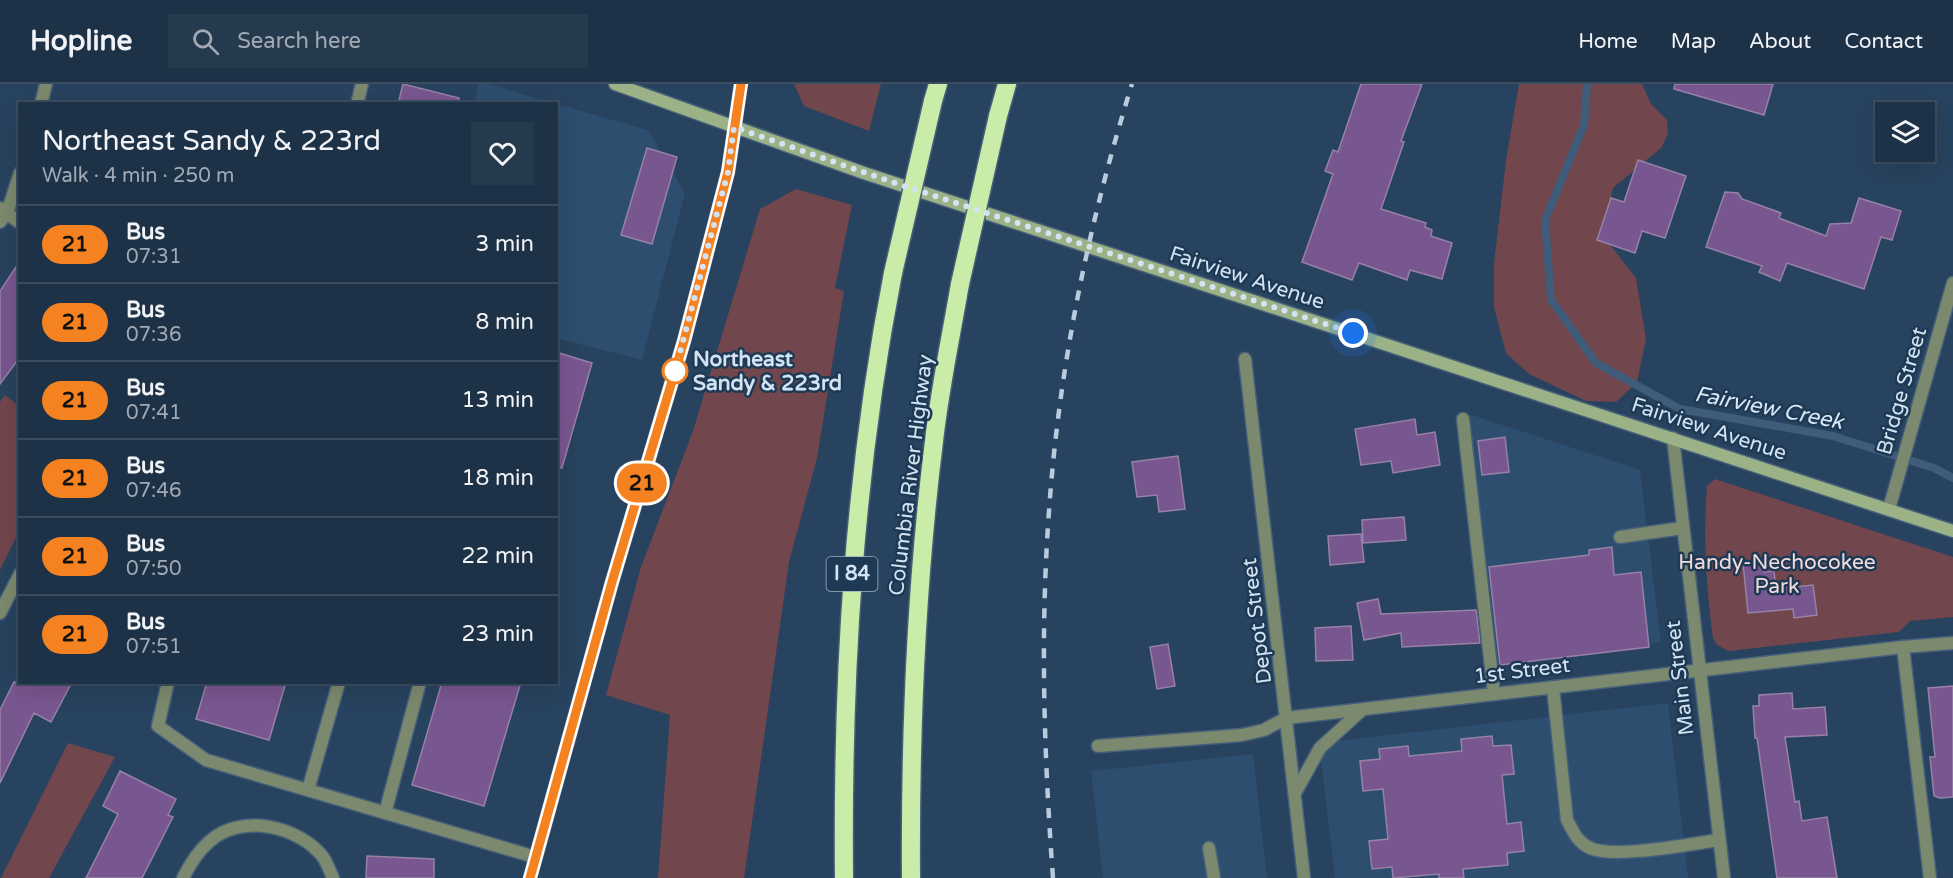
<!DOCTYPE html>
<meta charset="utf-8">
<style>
body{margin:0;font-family:"Varela Round",sans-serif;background:#263a4e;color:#f1f3f6;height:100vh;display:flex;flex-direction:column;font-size:22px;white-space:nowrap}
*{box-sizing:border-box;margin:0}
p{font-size:20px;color:#a1aab4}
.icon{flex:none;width:33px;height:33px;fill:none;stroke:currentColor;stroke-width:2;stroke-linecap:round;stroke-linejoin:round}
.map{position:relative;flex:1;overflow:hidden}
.details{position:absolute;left:18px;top:18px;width:540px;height:582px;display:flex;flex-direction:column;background:#1e3247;border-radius:0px;box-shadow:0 6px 24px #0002,0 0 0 2px #3c4d60}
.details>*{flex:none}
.badge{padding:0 12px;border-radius:20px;font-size:21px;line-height:39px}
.fabs{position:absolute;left:1875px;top:18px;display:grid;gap:12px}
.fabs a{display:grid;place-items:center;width:60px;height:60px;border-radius:0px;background:#1e3247;box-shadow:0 6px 24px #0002,0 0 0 2px #3c4d60;font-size:30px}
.you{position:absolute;width:30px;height:30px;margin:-15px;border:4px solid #fff;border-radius:50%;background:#1a73e8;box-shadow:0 0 0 9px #1a73e833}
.map>.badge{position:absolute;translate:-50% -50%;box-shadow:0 0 0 3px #fff}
.round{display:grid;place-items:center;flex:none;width:63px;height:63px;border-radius:0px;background:#263a4e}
.head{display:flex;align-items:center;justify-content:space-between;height:102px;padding:0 24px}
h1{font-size:28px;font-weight:600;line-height:45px}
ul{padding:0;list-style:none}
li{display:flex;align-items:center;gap:18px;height:78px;padding:0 24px;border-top:2px solid #3c4d60}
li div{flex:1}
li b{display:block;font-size:22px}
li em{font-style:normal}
li .badge{min-width:66px;font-weight:700;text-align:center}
header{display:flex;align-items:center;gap:36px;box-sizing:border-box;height:84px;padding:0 30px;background:#1e3247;border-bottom:2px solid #3c4d60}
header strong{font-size:28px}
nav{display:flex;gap:33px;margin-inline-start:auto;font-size:21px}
.search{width:420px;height:54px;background:#263a4e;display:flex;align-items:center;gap:15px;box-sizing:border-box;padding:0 21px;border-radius:0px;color:#a1aab4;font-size:22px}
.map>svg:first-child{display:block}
.built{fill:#2d4e6f}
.green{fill:#71464c}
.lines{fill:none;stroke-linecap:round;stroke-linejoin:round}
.stream{stroke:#3f5d7a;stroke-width:8}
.building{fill:#785690;stroke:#9782a6;stroke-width:1.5}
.lane-casing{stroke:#47607a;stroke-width:15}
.street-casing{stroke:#47607a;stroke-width:15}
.secondary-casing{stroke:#47607a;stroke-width:15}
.highway-casing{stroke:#47607a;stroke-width:21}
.lane{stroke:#7b896e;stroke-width:12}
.street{stroke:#7b896e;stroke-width:12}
.secondary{stroke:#9bb286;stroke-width:12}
.highway{stroke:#c9eca8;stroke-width:18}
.rail{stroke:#b9cbdd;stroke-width:4.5;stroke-dasharray:10 10;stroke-linecap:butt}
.highway-bridge-casing{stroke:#47607a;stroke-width:21;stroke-linecap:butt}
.highway-bridge{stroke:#c9eca8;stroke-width:18}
.line-casing{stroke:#fff;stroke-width:14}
.line{stroke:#f58220;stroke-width:9}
.walk{stroke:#d3e3f4;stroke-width:6;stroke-dasharray:0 10.8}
.stop-dot{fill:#fff;stroke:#f58220;stroke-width:3}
.labels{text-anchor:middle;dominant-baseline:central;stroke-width:5;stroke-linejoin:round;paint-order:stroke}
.shield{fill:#1e3953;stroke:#9db0c4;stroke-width:1.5}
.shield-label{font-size:20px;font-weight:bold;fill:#d3e3f4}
.street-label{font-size:21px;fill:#d3e3f4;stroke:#1e3953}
.stop-label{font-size:21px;font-weight:bold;fill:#d3e3f4;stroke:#1e3953;text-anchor:start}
.park-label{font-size:21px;fill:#f2dbdd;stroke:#1e3953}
.water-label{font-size:22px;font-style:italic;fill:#d8e6f5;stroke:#1e3953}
</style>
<header>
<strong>Hopline</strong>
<div class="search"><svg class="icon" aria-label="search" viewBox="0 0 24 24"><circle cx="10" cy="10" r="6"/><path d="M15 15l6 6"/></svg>Search here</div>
<nav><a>Home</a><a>Map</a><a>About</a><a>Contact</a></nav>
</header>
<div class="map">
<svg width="1953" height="794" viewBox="0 0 1953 794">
<rect width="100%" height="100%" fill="#28435f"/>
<path class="built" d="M479 0H488L556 20 474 19Z
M556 20 648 46 661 68 668 73 672 87 685 109 642 276 556 254Z
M1469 330 1640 386 1661 558 1498 580Z
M1668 619 1688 794H1335L1319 659Z
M1253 670 1267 794H1103L1091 687Z"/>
<path class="green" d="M794 0H881L869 47 804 22Z
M1519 0H1642L1651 20 1667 36 1668 49 1662 63 1613 104 1606 135 1611 162 1636 194 1646 255 1637 298 1616 318 1586 317 1529 290 1506 269 1494 223V180L1506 76Z
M796 105 852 121 835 204 844 207 817 374 789 478 744 794H658L670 631 606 611 641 483 693 347 760 125Z
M5 311 19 322V447L0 486V318Z
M1715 395 1953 473V533L1910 537 1899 548 1729 567 1717 561 1713 554C1706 503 1703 453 1707 402Z
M68 659 115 673 49 794H1Z"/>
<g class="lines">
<path class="stream" d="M1587 0 1584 41 1545 136 1551 216 1596 279 1680 325 1833 352 1934 384 1953 394"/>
</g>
<path class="building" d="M403 0 459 14 458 20H398Z
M1361 0H1422L1401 57 1404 58 1381 125 1426 139 1425 143 1432 146 1431 152 1452 159 1442 195 1410 186 1407 196 1359 179 1352 196 1302 178 1333 90 1325 87 1333 66 1338 68Z
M1675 0H1773L1764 31 1674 5Z
M647 64 677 73 652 160 621 151Z
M1638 76 1686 92 1665 154 1642 147 1635 169 1597 156 1611 114 1624 118Z
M1725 108 1738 109 1742 115 1781 129 1779 134 1826 152 1830 140 1851 139 1859 114 1901 127 1892 156 1881 153 1864 205 1787 179 1780 197 1759 188 1762 182 1706 163Z
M20 177V273L0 300V207Z
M556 268 592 279 562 384 556 383Z
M1415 335 1417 351 1435 348 1440 381 1393 389 1391 377 1361 381 1355 345Z
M1505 353 1509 388 1482 391 1478 357Z
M1178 372 1185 425 1159 428 1157 411 1137 413 1132 378Z
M1404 433 1406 456 1363 459 1362 436Z
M1361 450 1364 478 1330 481 1328 452Z
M1612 463 1614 491 1641 488 1649 563 1500 581 1489 483 1589 471V466Z
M1763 477 1764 488 1774 487 1776 505 1813 501 1817 531 1794 534 1793 525 1748 529 1743 479Z
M1378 515 1381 530 1476 526 1480 559 1402 563 1401 549 1364 556 1357 519Z
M1351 542 1353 576 1316 577 1315 544Z
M1168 560 1175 602 1157 605 1150 563Z
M14 598H72L51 638 34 629 0 699V626Z
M207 598H286L269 656 196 635Z
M442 598H521L484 722 412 701Z
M1953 602V713L1940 714 1934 712 1930 673H1935L1928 604Z
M1792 609 1793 625 1825 623 1827 651 1785 653 1795 718 1799 717 1802 737 1827 733 1837 794H1777L1757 654H1755L1753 622H1759V611Z
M1492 652 1493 662 1511 661 1514 690 1502 691 1507 740 1521 738 1524 767 1507 769 1508 781 1463 785 1464 794H1439V790L1393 794 1392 783 1372 785 1369 757 1388 755 1383 705 1363 707 1360 677 1380 675 1379 665 1408 662 1409 672 1462 667 1461 655Z
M120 687 176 715 168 731 173 733 142 794H86L118 730 103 722Z
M367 772 434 775V794H366Z"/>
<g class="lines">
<g class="lane-casing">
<path id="lane" d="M357 20 362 0
M1463 335 1494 610
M1620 453 1682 444
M1903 563 1930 794
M168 598 158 642 206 676 535 773
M1553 604 1567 736C1573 747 1577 758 1590 764 1614 775 1690 760 1719 756
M308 706 339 598
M385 729 420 598
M1209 764 1214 794"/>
</g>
<g class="street-casing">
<path id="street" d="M41 20 46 0
M0 124 20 139
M0 138 7 129 20 89
M1245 275 1304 794
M1673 354 1724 794
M1889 425 1953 199
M0 529 20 490
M1098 662 1242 651 1264 646 1286 634 1903 563 1953 559
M1295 709 1320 664 1363 625
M183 794C190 780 198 767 210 757 241 729 299 742 323 773 327 779 330 787 333 794"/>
</g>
<g class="secondary-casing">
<path id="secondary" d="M615 0 864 89 1953 447
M530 794 612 498 684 257 728 88 741 0"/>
</g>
<g class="highway-casing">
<path id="highway" d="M933 17 938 0
M998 32 1007 0
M844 794C842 590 854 389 893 189
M911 794C910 648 916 502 934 357 940 304 951 252 960 200"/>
</g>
<use href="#lane" class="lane"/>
<use href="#street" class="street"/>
<use href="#secondary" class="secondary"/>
<use href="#highway" class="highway"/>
<path class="rail" d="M1053 794C1044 672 1040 549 1049 427 1059 282 1089 138 1132 0"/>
<g class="highway-bridge-casing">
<path id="highway-bridge" d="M893 189 933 17
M960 200 998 32"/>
</g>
<use href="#highway-bridge" class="highway-bridge"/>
</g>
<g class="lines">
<g class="line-casing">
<path id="line" d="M530 794 612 498 684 257 728 88 741 0"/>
</g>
<use href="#line" class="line"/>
<path class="walk" d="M675 287 728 88 734 43 886 96 1353 249"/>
</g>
<circle class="stop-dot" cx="675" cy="287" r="12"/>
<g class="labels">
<rect class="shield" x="826.5" y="473" width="51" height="34" rx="4.5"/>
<g class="shield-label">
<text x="852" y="490">I 84</text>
</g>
<g class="street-label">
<text transform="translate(1247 194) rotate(18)">Fairview Avenue</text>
<text transform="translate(1902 307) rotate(-74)">Bridge Street</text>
<text transform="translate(1709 345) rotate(18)">Fairview Avenue</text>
<text transform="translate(911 391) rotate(-83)">Columbia River Highway</text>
<text transform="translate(1257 537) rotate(-97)">Depot Street</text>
<text transform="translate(1522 587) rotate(-7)">1st Street</text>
<text transform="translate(1680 594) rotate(-97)">Main Street</text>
</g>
<g class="stop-label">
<text x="693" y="275">Northeast<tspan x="693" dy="24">Sandy &amp; 223rd</tspan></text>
</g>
<g class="park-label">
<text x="1777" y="478">Handy-Nechocokee<tspan x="1777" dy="24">Park</tspan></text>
</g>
<g class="water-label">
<text transform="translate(1769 324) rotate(11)">Fairview Creek</text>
</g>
</g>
</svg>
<div class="fabs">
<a><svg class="icon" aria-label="layers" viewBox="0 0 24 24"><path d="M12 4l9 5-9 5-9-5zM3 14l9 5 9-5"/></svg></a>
</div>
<div class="you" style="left:1353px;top:249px"></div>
<b class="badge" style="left:642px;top:399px;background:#f58220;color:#111">21</b>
<section class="details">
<div class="head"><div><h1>Northeast Sandy &amp; 223rd</h1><p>Walk · 4 min · 250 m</p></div><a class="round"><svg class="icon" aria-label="heart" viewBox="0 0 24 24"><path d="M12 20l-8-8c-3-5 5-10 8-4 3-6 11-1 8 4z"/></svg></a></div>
<ul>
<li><span class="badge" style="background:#f58220;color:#111">21</span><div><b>Bus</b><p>07:31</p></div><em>3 min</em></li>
<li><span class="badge" style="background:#f58220;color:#111">21</span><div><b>Bus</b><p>07:36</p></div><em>8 min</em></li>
<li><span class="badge" style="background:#f58220;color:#111">21</span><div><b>Bus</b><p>07:41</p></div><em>13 min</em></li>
<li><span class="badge" style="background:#f58220;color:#111">21</span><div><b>Bus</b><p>07:46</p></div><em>18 min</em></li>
<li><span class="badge" style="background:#f58220;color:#111">21</span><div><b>Bus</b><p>07:50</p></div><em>22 min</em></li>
<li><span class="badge" style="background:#f58220;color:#111">21</span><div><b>Bus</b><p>07:51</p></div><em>23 min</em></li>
</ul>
</section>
</div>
